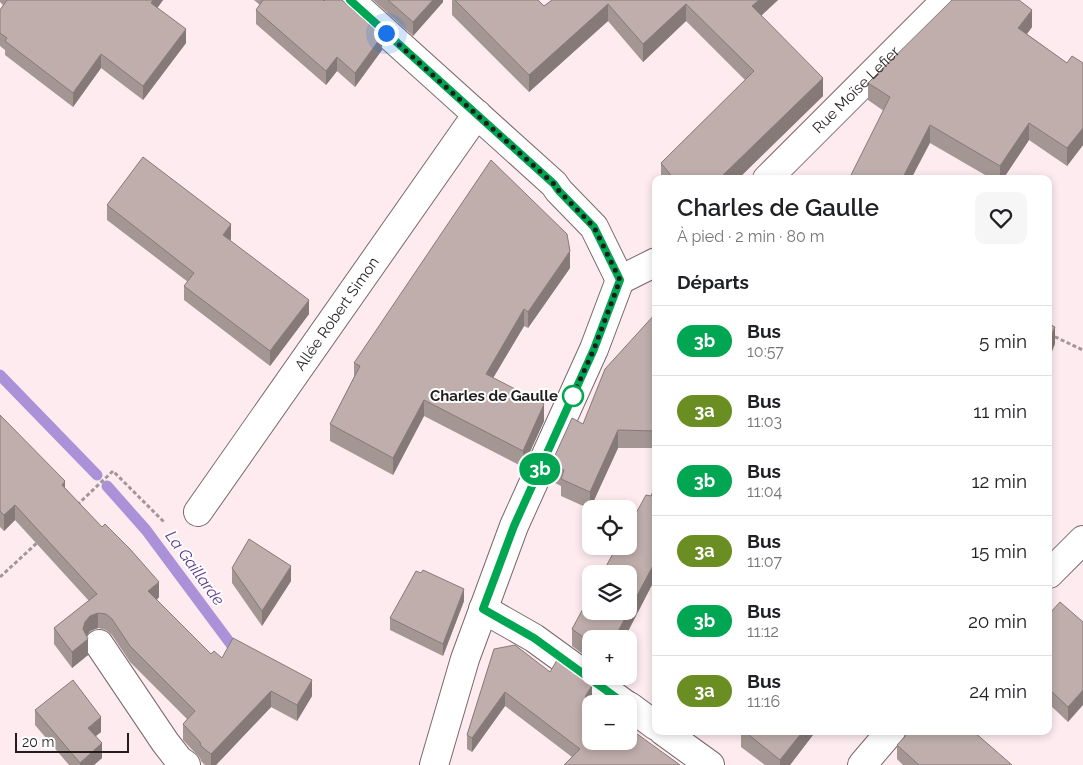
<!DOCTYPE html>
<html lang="fr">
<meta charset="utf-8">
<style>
body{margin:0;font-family:Raleway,sans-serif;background:#f6f6f6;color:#202124;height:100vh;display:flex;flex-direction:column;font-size:19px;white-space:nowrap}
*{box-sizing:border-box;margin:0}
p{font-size:16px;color:#757577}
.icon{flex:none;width:28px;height:28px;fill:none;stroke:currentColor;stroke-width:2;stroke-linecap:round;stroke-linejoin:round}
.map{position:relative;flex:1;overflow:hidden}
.side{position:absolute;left:652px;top:175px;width:400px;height:560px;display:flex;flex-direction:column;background:#fff;border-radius:10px;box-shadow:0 2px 8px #0003}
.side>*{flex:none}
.badge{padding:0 10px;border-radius:16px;font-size:18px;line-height:32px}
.controls{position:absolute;left:582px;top:500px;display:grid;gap:10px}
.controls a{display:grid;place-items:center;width:55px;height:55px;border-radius:10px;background:#fff;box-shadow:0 2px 8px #0003;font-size:25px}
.scale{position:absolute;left:15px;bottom:12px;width:114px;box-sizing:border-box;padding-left:5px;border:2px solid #221c1e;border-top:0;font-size:14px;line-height:18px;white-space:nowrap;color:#221c1e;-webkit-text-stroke:4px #fefefe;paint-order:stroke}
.you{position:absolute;width:25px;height:25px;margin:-12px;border:4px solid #fff;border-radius:50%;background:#1a73e8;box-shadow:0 0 0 8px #1a73e833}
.map>.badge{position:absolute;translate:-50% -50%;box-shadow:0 0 0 2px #fff}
h2{padding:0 25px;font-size:19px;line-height:45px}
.round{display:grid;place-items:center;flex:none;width:52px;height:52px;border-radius:10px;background:#f6f6f6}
.overview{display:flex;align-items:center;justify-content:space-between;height:85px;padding:0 25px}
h1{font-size:24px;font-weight:600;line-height:38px}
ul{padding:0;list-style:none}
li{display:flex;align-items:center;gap:15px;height:70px;padding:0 25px;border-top:1px solid #e0e0e0}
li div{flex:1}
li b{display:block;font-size:19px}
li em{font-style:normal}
li .badge{min-width:55px;font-weight:700;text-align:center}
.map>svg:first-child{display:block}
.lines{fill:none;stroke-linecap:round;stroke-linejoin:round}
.stream{stroke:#ab91d8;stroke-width:11}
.minor-casing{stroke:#79696e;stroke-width:30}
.path{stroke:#a3969a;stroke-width:3;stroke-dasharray:4 2.5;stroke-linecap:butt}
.minor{stroke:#fff;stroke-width:28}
.wall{fill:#a49693}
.shaded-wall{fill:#867a78}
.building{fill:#bfaeab;stroke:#867a78}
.line-casing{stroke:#fff;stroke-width:11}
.line{stroke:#00a651;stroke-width:8}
.walk{stroke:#221c1e;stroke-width:5;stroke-dasharray:0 9}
.stop-dot{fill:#fff;stroke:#00a651;stroke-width:2.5}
.labels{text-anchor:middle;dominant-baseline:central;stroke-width:4;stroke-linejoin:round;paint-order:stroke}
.street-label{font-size:15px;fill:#221c1e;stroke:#fefefe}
.stop-label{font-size:15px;font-weight:bold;fill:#221c1e;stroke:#fefefe;text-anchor:end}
.water-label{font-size:16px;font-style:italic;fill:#5c398c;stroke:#fefefe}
</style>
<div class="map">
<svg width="1083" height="765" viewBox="0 0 1083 765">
<rect width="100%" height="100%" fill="#fdebf0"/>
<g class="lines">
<path class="stream" d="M0 375 97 475
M107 486 146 530 239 655"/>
<g class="minor-casing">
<g id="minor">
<path d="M350 0 554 184 559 191 594 227 620 280"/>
<path id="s1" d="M767 179 946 0"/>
<path d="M620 280 656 262"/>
<path id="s2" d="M198 512 477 114"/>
<path d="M1049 574 1083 540"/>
<path d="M483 609 534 638 625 704"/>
<path d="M99 644 165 742 179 760 186 765"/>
<path d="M629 706 656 726"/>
<path d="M663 731 710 765"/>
<path d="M434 765 465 659 514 526 594 349 620 280"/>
<path d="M862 765 891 731"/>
</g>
</g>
<path class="path" d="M1049 334 1083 350
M77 505 113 471 164 522
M0 577 38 542"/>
<use href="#minor" class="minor"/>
</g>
<path class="wall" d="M0 0H163L157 8 186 43 143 100 101 68 73 107 5 55V50L0 46V10L3 5 0 2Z
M254 0H323L382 50 355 87 337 71 326 85 256 24V10L260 5Z
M373 0H443V2L413 36Z
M452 0H538L544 6 552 0H778L761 16 823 96 738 179H661V163L745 80 686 21 643 62 608 21 529 92 452 15Z
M1032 27 1027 34 1067 63H1083V145L1067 166 1029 140 1003 179H992L930 143 868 100V83Z
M107 205 231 239 230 240 309 314 270 366 184 300V286L188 282 107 220Z
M570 268 528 328 524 326 493 378 544 421 523 467 424 416 393 475 330 441V424L354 377V363Z
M656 313V448H618L590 509 561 496V486L551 481V464L583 424Z
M0 415 65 488 159 597 157 600 211 654 222 658 312 696 297 721 271 707 216 765H205L201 761 200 758 183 740V724L187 719 130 662 112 635 106 630 98 628 90 631 86 636 88 655 72 668 54 644V628L89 601 15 520 4 531 0 527Z
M656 484V577L624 639H591V660L572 646V629L651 496Z
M232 568 291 581 262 626 232 583Z
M421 573 464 601 443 656 390 630V618Z
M1049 614 1083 622 1068 722 1049 704Z
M494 649 550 672 592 699 590 701 591 741 572 757 505 706 472 752 467 749V735Z
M35 710 101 732 96 736 102 758 94 765H69L35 725Z
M741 731H816L790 765H765L741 747Z
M964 734 1012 765H903L897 759V745Z"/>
<path class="shaded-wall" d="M153 0H163L151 17V3Z
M433 0H443V2L413 36V22Z
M759 0H778L752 24V6Z
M608 4V21L529 92V75Z
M686 4V21L643 62V44Z
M1032 10V27L1018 46V28Z
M186 29V43L143 100V86Z
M382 36V50L355 87V73Z
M101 54V68L73 107V93Z
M337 57V71L326 85V71Z
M823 78V96L738 179H722V176Z
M1029 123V140L1003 179H1000V166Z
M930 125V143L911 179H902Z
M1083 128V145L1067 166V148Z
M231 224V239L223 249V235Z
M570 251V268L528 328V312Z
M309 300V314L270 366V351Z
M524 309V326L486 390V374Z
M1055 327V344L1049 359V341Z
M424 400V416L393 475V458Z
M544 404V421L523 467V451Z
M618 430V448L590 509V492Z
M65 481V497L62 485Z
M15 505V520L4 531V515Z
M656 560V577L624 639H614Z
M291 566V581L262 626V611Z
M159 582V597L148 607V591Z
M464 589V601L443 656V644Z
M98 613V628L90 631 85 638 88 639V655L72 668V652L83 629 85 622 90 616Z
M312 680V696L297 721V705Z
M592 685V699L585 712V697Z
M1083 690V705L1068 722V707Z
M271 691V707L216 765H211V754Z
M505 692V706L472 752V738Z
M101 717V732L88 742V728Z
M803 731H816L790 765H780V760Z
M102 743V758L94 765H80V763Z"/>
<path class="building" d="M7 0H153L151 3 186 29 143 86 101 54 73 93 5 41 7 38 0 33V10Z
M263 0H323L324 1 325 0H342L382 36 355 73 337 57 326 71 256 10Z
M388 0H433L413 22Z
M455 0H538L544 6 552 0H759L752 6 823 78 722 176 727 179H674L661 163 754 71 686 4 643 44 608 4 529 75Z
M952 0H1019L1032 10 1018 28 1067 63 1072 56 1083 63V128L1067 148 1029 123 1000 166 930 125 902 179H849L890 97 868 83Z
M143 157 231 224 223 235 309 300 270 351 184 286 194 273 107 205Z
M491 160 567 234 570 251 528 312 524 309 486 374 544 404 523 451 424 400 393 458 330 424 360 366 354 363Z
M656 313V431L618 430 590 492 561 479 564 470 551 464 572 418 583 424 605 369Z
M1049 324 1055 327 1049 341Z
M0 415 65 481 62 485 102 527 105 524 130 549 159 582 148 591 211 654 214 651 222 658 233 638 312 680 297 705 271 691 211 754 201 746 200 742 183 724 195 711 130 646 112 619 106 614 98 613 90 616 85 622 83 629 88 639 72 652 54 628 97 594 15 505 4 515 0 511Z
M656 484V560L614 639H591V643L572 629 591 594V611H629V574H602L617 546H629V526L646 495 651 496Z
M249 539 291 566 262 611 232 568Z
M423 570 464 589 443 644 390 618 416 571 421 573Z
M1060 602 1083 622V690L1068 707 1049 689V614Z
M515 645 550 672 557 660 592 685 585 697 594 704H591V741H629V728L680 765H564L580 749 505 692 472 738 467 735 494 649Z
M73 680 101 717 88 728 102 743 80 763 35 710Z
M744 731H803L780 760Z
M910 731H961L964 734 967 731H973L1012 765H919L897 745Z"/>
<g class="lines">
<g class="line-casing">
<path id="line" d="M350 0 554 184 559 191 594 227 620 280 594 349 514 526 483 609 534 638 625 704"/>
</g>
<use href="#line" class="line"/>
<path class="walk" d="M386 33 554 184 559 191 594 227 620 280 594 349 570 402 573 396"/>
</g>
<circle class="stop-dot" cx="573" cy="396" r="10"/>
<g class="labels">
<g class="street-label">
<text stroke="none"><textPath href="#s1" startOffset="126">Rue Moïse Lefier</textPath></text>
<text stroke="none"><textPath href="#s2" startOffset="242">Allée Robert Simon</textPath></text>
</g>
<g class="stop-label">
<text x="558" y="396">Charles de Gaulle</text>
</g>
<g class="water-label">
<text transform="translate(195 568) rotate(54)">La Gaillarde</text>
</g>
</g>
</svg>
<div class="controls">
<a><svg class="icon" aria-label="locate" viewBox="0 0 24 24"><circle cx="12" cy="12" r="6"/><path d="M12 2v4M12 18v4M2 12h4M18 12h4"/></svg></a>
<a><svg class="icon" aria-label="layers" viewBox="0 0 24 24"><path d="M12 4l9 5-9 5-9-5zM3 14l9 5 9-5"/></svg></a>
<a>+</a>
<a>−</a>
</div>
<div class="scale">20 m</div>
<div class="you" style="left:386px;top:33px"></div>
<b class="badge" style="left:540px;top:469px;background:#00a651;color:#fff">3b</b>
<section class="side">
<div class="overview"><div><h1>Charles de Gaulle</h1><p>À pied · 2 min · 80 m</p></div><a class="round"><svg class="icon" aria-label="heart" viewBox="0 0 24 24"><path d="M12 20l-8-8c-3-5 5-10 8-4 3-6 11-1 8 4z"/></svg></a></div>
<h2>Départs</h2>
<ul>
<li><span class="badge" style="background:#00a651;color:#fff">3b</span><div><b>Bus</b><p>10:57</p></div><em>5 min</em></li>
<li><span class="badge" style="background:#6b8e23;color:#fff">3a</span><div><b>Bus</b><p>11:03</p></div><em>11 min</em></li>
<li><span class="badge" style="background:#00a651;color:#fff">3b</span><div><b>Bus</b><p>11:04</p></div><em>12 min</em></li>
<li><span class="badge" style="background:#6b8e23;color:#fff">3a</span><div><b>Bus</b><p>11:07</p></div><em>15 min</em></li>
<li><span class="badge" style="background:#00a651;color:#fff">3b</span><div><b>Bus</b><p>11:12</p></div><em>20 min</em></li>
<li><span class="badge" style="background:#6b8e23;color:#fff">3a</span><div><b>Bus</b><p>11:16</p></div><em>24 min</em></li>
</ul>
</section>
</div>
